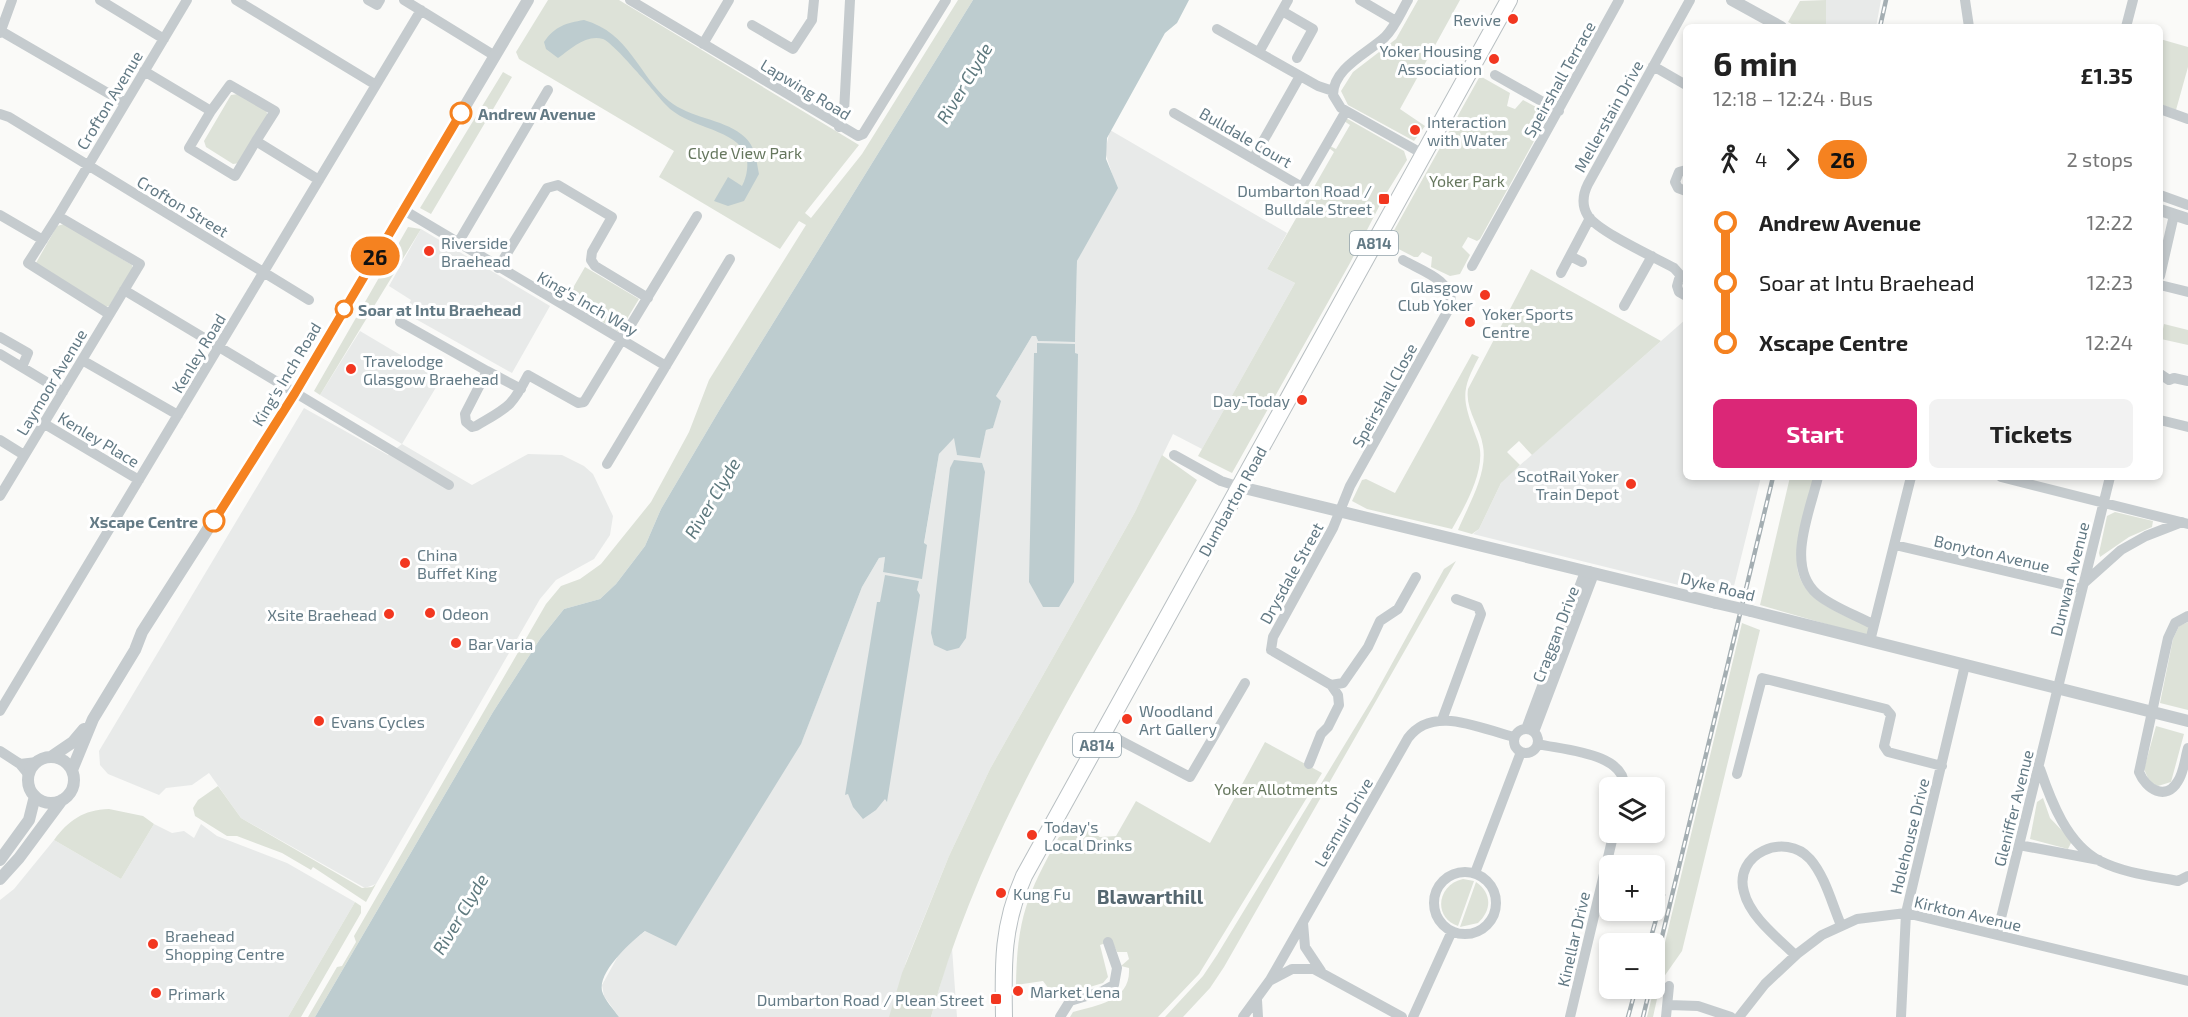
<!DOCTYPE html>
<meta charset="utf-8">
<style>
body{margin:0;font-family:"Exo 2",sans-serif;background:#f2f2f2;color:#222;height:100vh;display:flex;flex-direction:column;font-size:22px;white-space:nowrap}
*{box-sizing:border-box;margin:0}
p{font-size:20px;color:#767676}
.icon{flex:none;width:33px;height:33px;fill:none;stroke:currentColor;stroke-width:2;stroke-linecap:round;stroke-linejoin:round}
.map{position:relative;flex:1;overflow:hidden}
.drawer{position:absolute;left:1683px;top:24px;width:480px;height:456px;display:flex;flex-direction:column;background:#fff;border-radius:9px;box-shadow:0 3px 9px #0003}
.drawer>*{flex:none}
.badge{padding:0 12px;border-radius:20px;font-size:21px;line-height:39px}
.fabs{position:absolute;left:1599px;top:777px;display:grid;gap:12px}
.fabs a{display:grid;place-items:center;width:66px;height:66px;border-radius:9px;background:#fff;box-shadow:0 3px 9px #0003;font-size:30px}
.map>.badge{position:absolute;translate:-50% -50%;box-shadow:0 0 0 3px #fff}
.legs{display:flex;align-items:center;gap:9px;height:66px;padding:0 30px;font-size:20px}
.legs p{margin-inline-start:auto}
.head{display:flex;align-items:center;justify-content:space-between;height:102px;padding:0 30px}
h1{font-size:33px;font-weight:700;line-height:45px}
.action{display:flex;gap:12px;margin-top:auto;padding:12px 30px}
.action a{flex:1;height:69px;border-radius:9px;background:#db2777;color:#fff;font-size:24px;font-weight:700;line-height:69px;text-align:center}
.action a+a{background:#f2f2f2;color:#222}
ul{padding:0 30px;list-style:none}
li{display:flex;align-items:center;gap:21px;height:60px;font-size:22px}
li i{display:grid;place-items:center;width:9px;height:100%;margin:0 8px;background:currentColor}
li i::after{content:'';width:15px;height:15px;margin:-8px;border:4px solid;border-radius:50%;background:#fff}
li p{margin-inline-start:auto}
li:first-child i{background:linear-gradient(#0000 50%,currentColor 0)}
li:last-child i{background:linear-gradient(currentColor 50%,#0000 0)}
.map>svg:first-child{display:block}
.built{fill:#e8eae9}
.green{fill:#dde2d8}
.water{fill:#bdcccf}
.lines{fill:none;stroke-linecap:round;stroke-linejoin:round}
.primary-casing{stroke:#b8bfc2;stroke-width:18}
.minor{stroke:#c5cbce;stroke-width:10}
.tertiary{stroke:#c5cbce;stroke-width:12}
.primary{stroke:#fff;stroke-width:16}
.rail-casing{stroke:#a4aeb2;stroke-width:4.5}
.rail{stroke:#fff;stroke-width:2;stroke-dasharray:7;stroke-linecap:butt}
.tertiary-bridge{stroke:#c5cbce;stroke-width:12}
.line-1-casing{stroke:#fff;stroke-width:14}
.line-1{stroke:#f58220;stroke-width:9}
.poi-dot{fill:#f23720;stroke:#fff;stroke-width:2}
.stop-1-dot{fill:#fff;stroke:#f58220;stroke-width:3}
.labels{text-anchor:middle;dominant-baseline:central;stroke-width:6;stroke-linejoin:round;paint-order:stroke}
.shield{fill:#fff;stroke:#92a2aa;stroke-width:1.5}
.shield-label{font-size:15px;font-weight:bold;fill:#637a85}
.poi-label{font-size:16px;fill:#637a85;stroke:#fff;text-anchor:start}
.street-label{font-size:16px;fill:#637a85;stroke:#fff}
.stop-label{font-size:16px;font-weight:bold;fill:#637a85;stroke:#fff;text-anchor:start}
.park-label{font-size:16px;fill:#66775e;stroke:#fff}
.water-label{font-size:18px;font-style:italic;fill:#5e797e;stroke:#fff}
.quarter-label{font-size:20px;font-weight:bold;fill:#556770;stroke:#fff}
</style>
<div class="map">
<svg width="2188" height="1017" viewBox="0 0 2188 1017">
<rect width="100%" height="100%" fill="#fafaf8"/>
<path class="built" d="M1826 0H1881L1876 27H1826Z
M1110 130 1287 233 1267 269 1295 283 1202 449 1173 434 1135 512 990 769 949 856 906 962 890 1017H619L604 996 602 985 623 947 647 930 802 741 862 587 879 558 885 557 883 572 927 545 924 544 939 454 953 438 956 439 957 455H980L986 430 993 428 1000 401 996 396 1032 336H1036L1038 341 1075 342 1077 261 1115 183 1105 152Z
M421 229 550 306 512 373 405 313 411 300 389 286Z
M1686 319V477H1761L1731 598 1473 534 1479 529 1502 481Z
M360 331 441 379 402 444 472 485 528 454 562 455 584 466 593 474 613 516 610 535 594 559 556 580 540 599 376 884 365 888 241 818 209 773 192 785 166 788 159 795 108 774 100 765 99 751 304 408 388 455 402 444 320 395Z
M154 824 172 833 184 831 194 838 201 824 217 836 287 863 355 902 288 1017H0V900L14 889 54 840 121 879Z
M952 948 957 1017H931L943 975Z"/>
<path class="green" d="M548 0H619L859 145 805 213 811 218 862 154 958 0H973L720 409 661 509 645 546 616 584 600 599 564 609 540 639 493 712 315 1017H308L337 967 342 966 356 942 354 936 546 604 561 586 580 579 601 564 651 502 689 432 709 380 806 225 799 221 780 249 659 177 674 151 519 59 516 52Z
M1418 0H1460L1400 109 1425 126 1414 141 1348 105 1341 91 1353 72 1396 39Z
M1826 0V27H1797L1788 22 1800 1Z
M2160 39 2188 47V67L2176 110 2160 104Z
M503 72 512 77 431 214 420 208Z
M1480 76 1510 93 1507 106 1515 109 1523 100 1549 114 1480 239 1477 241 1468 237 1462 247 1470 255 1460 274 1450 276 1431 267 1432 257 1422 252 1418 257H1414L1387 243Z
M238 94 266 110 268 117 240 163 233 164 206 147 204 141 231 95Z
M1346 118 1404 151 1407 160 1384 197 1350 263 1232 473 1198 456 1295 283 1267 269 1334 152 1329 148 1330 146 1336 149 1350 125 1344 121Z
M64 224 132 265 133 269 109 306 106 307 36 263 57 226Z
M408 227 421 229 320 395 314 391Z
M585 267 639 299 619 332 566 300Z
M1531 269 1661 341 1532 455 1519 441 1507 452 1520 465 1501 483 1479 529 1472 534 1458 530C1468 506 1488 473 1483 446 1480 426 1465 410 1468 389Z
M2164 324 2188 330V345L2161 339Z
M1472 354 1479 357C1463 387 1461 396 1473 428 1475 435 1479 442 1480 450 1483 475 1464 508 1452 529L1367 509 1352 501 1362 480 1366 479 1395 493Z
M1162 455 1197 480C1098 650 983 826 931 1017H889L902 973 949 856 990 769 1135 512Z
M1790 477H1813L1797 567C1802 602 1841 613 1870 627L1868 636 1760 605Z
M2115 512 2153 521 2152 527 2129 537 2100 557 2099 553 2107 516Z
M1456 561 1224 967 1210 988 1183 1017H1165L1203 976 1217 955 1373 698 1444 569Z
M2188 622V710L2160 703 2173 639 2179 626Z
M1742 623 1760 630 1682 951 1661 981 1653 1017H1647Z
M2156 726 2184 734 2171 782 2158 786 2150 783 2144 769Z
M1265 742 1322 773 1199 974 1158 1017H1070L1073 1012C1098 1005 1131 1001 1129 968L1121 966 1129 959 1127 952H1117L1112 941 1100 945 1108 977 1103 983 1060 996 1049 989 1043 981 1016 985C1017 919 1027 894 1059 837L1074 833 1078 825 1100 837 1116 836 1136 801 1210 843Z
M218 786 241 818 362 888 372 887 376 884 366 902 313 867 311 870 282 853 237 836H227L195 816 193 808 198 800Z
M2043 798 2050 818 2072 841 2068 849 2030 839 2037 802Z
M109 809 143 816 154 824 121 879 54 840C69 820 83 810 109 809Z
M1463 879 1474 881 1458 926C1432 917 1438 884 1463 879Z
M1476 882C1492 893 1492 910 1478 923L1460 927Z
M355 902 361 906V913L301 1017H288Z"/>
<path class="water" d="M973 0H1189L1177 23 1165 33 1107 138 1106 159 1118 188 1077 261 1075 342 1038 341 1036 336H1032L996 396 1001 401 993 428 986 430 980 458 957 455 954 438 939 454 924 543 927 545 922 579 883 572 885 557 879 558 862 587 801 744 676 946 645 931C632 941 598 971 602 991 604 999 614 1010 619 1017H315L493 712 540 639 564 609 600 599 616 584 645 546 661 509 720 409Z
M584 20C630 33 638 75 669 101 690 118 722 119 741 134 755 144 756 158 759 174L744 201 728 206 714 201 728 177 742 186C747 177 750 161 744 151 730 128 686 127 666 105 656 94 614 43 603 39 586 34 571 49 558 58L546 49 544 42C555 26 566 23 584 20Z
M1037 343 1075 344V353L1078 354 1074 582 1059 607H1043L1029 582 1034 353H1037Z
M954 460 982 463 985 472 966 638 959 648 947 651 934 645 931 633 950 468Z
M885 575 919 581 917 590 920 595 887 802 885 799 876 810 863 819 853 807 848 794 845 795 877 602H880Z"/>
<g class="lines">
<g class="primary-casing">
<path id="primary" d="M1004 1017C1003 964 1002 926 1024 876L1509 0"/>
</g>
<path class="minor" d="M100 0 164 39
M236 0 376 85
M368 0 377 5 380 0
M404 0 495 56
M630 0 858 136 863 134 946 0
M1360 0 1396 21
M1408 0C1401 12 1395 27 1385 37 1368 53 1333 68 1333 95L1341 108 1423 154
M1965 0 1969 27
M1282 11 1313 29 1297 58
M752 25 793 49 812 20 814 0
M2126 27 2133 0
M1217 29 1318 86 1333 91
M1 31 125 103
M0 33 12 0
M703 44 729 0
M1259 52 1288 0
M1653 66 1686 85
M144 71 211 111 230 85 275 111 256 141 319 180
M1495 75 1559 111
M2160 109 2188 119
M211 111 189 148 235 176 256 141
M1174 113 1302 187 1346 111
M0 114 9 117 309 300
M839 127 844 112 850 0
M1253 159 1300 76
M1686 170 1679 172 1675 182 1678 188 1686 191
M2160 195 2188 205
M402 209 666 366
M0 215 43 240
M58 216 187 0
M458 243 548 90
M1570 256 1582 262
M1403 260C1422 271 1453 280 1451 305L1350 486 1333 528 1273 637 1271 650 1331 685 1343 683 1368 647 1380 621 1398 609 1416 577
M1472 266 1619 0
M498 268 547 188 558 185 612 217 592 252 591 260 595 266 648 298
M1561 273 1590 218
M1686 276 1679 279 1677 286 1679 292 1686 296
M2160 276 2174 215
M1682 277 1674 268C1654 257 1599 232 1588 216 1581 205 1583 194 1588 184L1690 0
M2160 285 2188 292
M124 290 449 485
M1624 306 1652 256
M400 322 487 371
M0 337 28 353 22 367
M0 354 63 392
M82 360 178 415
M2160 374 2169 380 2174 378 2188 381
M521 389 487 371 465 414 466 422 472 427 476 426C508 407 511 408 528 375L578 403 584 402 697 216
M2160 420 2188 427
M43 423 139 480
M0 440 24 455
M1174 455 1221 481 1240 487
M607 464 730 259
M1818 477C1810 512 1785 566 1817 594 1832 607 1856 615 1874 625
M2001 477 2188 524
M0 496 140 264 58 216 28 263 109 314
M1895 545 2082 589
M2084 583 2121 550 2146 536 2182 522
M2188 616 2175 623 2168 638 2139 772C2146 789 2166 802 2178 781 2184 772 2185 758 2188 748
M1870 641 1911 477
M0 711 421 10
M1442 720 1481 614 1478 607 1456 599
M1526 729 1583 577 1589 571 1592 579 1534 732
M1514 741a12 12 0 1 1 24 0a12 12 0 1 1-24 0Z
M1104 732 1190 777 1245 683
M1538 744C1563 750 1627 753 1624 788
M0 751 20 764 29 775
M20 764 37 762
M1309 764 1321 734 1328 727 1339 705 1338 695 1331 685
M2040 769C2051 801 2067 844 2100 861 2124 873 2152 876 2178 881L2188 876
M1737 774 1762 678 1886 709 1891 715 1884 746 1888 752 1942 766
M2019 845 2099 860
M1434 903a31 31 0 1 1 62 0a31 31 0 1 1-62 0Z
M1475 873 1521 752
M1303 923 1305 947 1321 971
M1997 934 2110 477
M1795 955C1778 938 1750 917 1744 892 1733 854 1785 831 1810 859 1825 876 1832 904 1841 925
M1271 980 1292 969H1314L1402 1017
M1257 1000 1258 1017
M1669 1005 1698 1006 1731 1017
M1060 1017 1070 1001 1103 991 1114 985 1117 968 1108 942
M1243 1017 1270 980 1408 738C1433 704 1481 729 1514 737
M1413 1017 1452 931
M1570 1017 1614 832
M1666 1017 1669 986
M1739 1017 1765 984 1797 954 1822 935 1857 919 1906 913 2188 981
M1901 1017 1906 913 1965 665"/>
<path class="tertiary" d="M1732 0 1781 27
M2160 210 2188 219
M1240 487 1716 603
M1751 611 2188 721
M51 757 73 742 84 729
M28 780a23 23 0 1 1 46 0a23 23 0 1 1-46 0Z
M72 770 93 719 135 650 142 632 295 393 528 0
M0 860 29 820 35 796
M0 879 19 858 62 800"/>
<use href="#primary" class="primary"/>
<g class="rail-casing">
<path id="rail" d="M1880 27 1886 0
M1649 944 1663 895
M1654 970 1773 477
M1628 1017 1636 988
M1643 1017 1650 988"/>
</g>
<use href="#rail" class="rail"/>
<path class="tertiary-bridge" d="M1716 603 1751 611"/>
</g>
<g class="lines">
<g class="line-1-casing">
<path id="line-1" d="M214 521 295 393 461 113"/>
</g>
<use href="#line-1" class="line-1"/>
</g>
<g class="poi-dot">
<circle cx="1513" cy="19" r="6"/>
<circle cx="1494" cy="59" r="6"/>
<circle cx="1415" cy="130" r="6"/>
<rect x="1378" y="193" width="12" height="12" rx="3"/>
<circle cx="429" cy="251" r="6"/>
<circle cx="1485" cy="295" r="6"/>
<circle cx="1470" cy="322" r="6"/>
<circle cx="351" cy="369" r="6"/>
<circle cx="1302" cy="400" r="6"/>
<circle cx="1631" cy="484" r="6"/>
<circle cx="405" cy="563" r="6"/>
<circle cx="430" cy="613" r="6"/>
<circle cx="389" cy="614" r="6"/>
<circle cx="456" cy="643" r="6"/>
<circle cx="1127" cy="719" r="6"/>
<circle cx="319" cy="721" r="6"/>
<circle cx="1032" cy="835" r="6"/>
<circle cx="1001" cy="893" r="6"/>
<circle cx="153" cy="944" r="6"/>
<circle cx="1018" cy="991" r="6"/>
<circle cx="156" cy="993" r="6"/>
<rect x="990" y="993" width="12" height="12" rx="3"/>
</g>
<g class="stop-1-dot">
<circle cx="461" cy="113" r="10"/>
<circle cx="344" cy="309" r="8"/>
<circle cx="214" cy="521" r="10"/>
</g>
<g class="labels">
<g class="shield">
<rect x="1350" y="231" width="48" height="24" rx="4.5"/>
<rect x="1073" y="733" width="48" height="24" rx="4.5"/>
</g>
<g class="shield-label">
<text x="1374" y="243">A814</text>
<text x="1097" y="745">A814</text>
</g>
<g class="poi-label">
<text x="1501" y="19" text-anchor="end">Revive</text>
<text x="1482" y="50" text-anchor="end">Yoker Housing<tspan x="1482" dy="18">Association</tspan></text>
<text x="1427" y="121">Interaction<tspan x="1427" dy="18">with Water</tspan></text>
<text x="1372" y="190" text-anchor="end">Dumbarton Road /<tspan x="1372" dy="18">Bulldale Street</tspan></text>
<text x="441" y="242">Riverside<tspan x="441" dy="18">Braehead</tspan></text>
<text x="1473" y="286" text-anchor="end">Glasgow<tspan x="1473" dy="18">Club Yoker</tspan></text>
<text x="1482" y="313">Yoker Sports<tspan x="1482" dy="18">Centre</tspan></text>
<text x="363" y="360">Travelodge<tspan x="363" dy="18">Glasgow Braehead</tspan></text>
<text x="1290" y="400" text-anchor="end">Day-Today</text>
<text x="1619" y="475" text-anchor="end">ScotRail Yoker<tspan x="1619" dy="18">Train Depot</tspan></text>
<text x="417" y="554">China<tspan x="417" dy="18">Buffet King</tspan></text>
<text x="442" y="613">Odeon</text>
<text x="377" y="614" text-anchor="end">Xsite Braehead</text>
<text x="468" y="643">Bar Varia</text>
<text x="1139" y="710">Woodland<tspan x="1139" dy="18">Art Gallery</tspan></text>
<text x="331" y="721">Evans Cycles</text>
<text x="1044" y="826">Today's<tspan x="1044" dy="18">Local Drinks</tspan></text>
<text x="1013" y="893">Kung Fu</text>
<text x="165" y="935">Braehead<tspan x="165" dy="18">Shopping Centre</tspan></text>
<text x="1030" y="991">Market Lena</text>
<text x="168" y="993">Primark</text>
<text x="984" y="999" text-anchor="end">Dumbarton Road / Plean Street</text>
</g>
<g class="street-label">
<text transform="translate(1559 79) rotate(-61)">Speirshall Terrace</text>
<text transform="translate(806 89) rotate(31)">Lapwing Road</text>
<text transform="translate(109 100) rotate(-59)">Crofton Avenue</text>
<text transform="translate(1608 116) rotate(-61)">Mellerstain Drive</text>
<text transform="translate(1246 137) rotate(30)">Bulldale Court</text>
<text transform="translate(183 206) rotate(31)">Crofton Street</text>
<text transform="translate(588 303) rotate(30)">King's Inch Way</text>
<text transform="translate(198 353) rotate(-59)">Kenley Road</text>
<text transform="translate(286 374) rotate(-59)">King's Inch Road</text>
<text transform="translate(51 382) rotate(-59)">Laymoor Avenue</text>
<text transform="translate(1384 395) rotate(-61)">Speirshall Close</text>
<text transform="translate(99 439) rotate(31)">Kenley Place</text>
<text transform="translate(1232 501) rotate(-61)">Dumbarton Road</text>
<text transform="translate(1992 553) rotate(13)">Bonyton Avenue</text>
<text transform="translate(1291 573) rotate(-61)">Drysdale Street</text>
<text transform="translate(2069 579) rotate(-76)">Dunwan Avenue</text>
<text transform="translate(1718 586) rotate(14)">Dyke Road</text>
<text transform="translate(1555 634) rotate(-69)">Craggan Drive</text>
<text transform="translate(2013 808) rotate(-76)">Gleniffer Avenue</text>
<text transform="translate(1343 822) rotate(-60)">Lesmuir Drive</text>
<text transform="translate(1909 836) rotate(-76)">Holehouse Drive</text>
<text transform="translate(1968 913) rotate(13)">Kirkton Avenue</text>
<text transform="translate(1573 939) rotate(-77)">Kinellar Drive</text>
</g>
<g class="stop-label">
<text x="478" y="113">Andrew Avenue</text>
<text x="358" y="309">Soar at Intu Braehead</text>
<text x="198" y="521" text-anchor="end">Xscape Centre</text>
</g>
<g class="park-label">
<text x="745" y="152">Clyde View Park</text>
<text x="1467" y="180">Yoker Park</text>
<text x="1276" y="788">Yoker Allotments</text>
</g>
<g class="water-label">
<text transform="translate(964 83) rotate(-59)">River Clyde</text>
<text transform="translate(712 498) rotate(-59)">River Clyde</text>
<text transform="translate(460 914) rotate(-59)">River Clyde</text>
</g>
<g class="quarter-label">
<text x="1150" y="896">Blawarthill</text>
</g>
</g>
</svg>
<div class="fabs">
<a><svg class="icon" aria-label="layers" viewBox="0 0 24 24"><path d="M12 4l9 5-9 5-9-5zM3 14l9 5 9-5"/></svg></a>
<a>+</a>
<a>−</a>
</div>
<b class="badge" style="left:375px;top:256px;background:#f58220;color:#111">26</b>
<section class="drawer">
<div class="head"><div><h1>6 min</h1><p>12:18 – 12:24 · Bus</p></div><b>£1.35</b></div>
<div class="legs"><svg class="icon" aria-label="walk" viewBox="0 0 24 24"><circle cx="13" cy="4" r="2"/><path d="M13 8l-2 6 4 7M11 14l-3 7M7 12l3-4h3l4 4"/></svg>4<svg class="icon" aria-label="forward" viewBox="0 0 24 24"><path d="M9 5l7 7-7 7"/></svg><b class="badge" style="background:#f58220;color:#111">26</b><p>2 stops</p></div>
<ul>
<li><i style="color:#f58220"></i><b>Andrew Avenue</b><p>12:22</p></li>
<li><i style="color:#f58220"></i><span>Soar at Intu Braehead</span><p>12:23</p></li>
<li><i style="color:#f58220"></i><b>Xscape Centre</b><p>12:24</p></li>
</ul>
<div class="action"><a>Start</a><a>Tickets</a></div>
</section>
</div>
